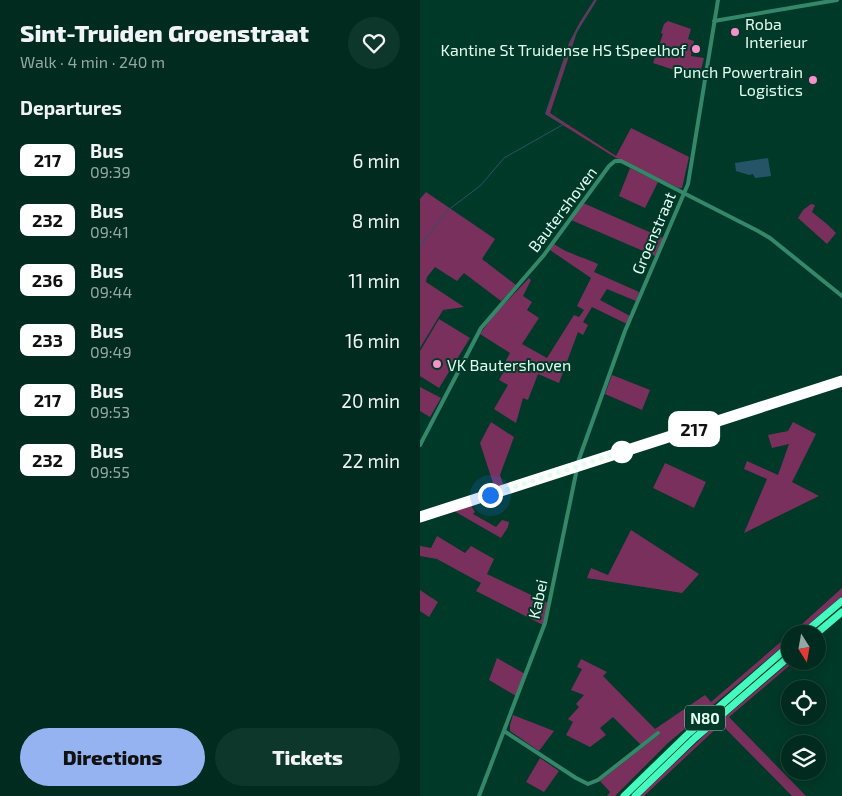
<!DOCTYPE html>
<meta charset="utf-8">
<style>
body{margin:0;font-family:"Exo 2",sans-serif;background:#0e372b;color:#f1f3f6;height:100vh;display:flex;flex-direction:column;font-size:19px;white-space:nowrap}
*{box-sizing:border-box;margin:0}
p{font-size:16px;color:#95a7a4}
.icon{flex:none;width:28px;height:28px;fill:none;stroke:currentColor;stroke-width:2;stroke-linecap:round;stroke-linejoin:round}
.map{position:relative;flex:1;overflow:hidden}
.side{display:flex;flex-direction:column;background:#002b1e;width:420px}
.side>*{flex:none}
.badge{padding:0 10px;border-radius:8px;font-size:18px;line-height:32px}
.needle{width:32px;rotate:169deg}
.controls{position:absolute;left:361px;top:625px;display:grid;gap:10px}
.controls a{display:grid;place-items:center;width:45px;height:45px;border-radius:50%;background:#002b1e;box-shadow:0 2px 12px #0003,0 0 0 1px #22473c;font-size:25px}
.you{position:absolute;width:25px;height:25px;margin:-12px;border:4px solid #fff;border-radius:50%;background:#1a73e8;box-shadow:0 0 0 8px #1a73e833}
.map>.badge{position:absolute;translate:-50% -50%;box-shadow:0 0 0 2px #fff}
h2{padding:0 20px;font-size:19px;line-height:45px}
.round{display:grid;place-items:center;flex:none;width:52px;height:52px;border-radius:26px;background:#0e372b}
.overview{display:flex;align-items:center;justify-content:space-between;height:85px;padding:0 20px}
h1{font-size:24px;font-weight:800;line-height:38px}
.cta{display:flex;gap:10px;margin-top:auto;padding:10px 20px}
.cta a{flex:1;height:58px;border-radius:30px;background:#95b2f1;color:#111;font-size:20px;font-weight:800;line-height:58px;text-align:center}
.cta a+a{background:#0e372b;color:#f1f3f6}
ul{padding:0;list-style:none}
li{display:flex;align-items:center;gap:15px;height:60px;padding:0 20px}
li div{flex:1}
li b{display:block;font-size:19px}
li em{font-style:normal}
li .badge{min-width:55px;font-weight:700;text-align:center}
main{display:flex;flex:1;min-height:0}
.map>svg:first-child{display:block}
.green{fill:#7a305c}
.water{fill:#255466}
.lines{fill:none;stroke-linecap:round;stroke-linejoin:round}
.stream{stroke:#255466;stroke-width:1}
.street{stroke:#348769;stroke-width:4}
.secondary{stroke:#15b889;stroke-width:5}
.highway{stroke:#45fabe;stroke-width:7}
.line-casing{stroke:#fff;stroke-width:11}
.line{stroke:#fff;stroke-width:8}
.walk{stroke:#e2fcf0;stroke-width:5;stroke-dasharray:0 9}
.poi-dot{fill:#f890cb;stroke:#003928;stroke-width:2}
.stop-dot{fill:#fff;stroke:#fff;stroke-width:2.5}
.labels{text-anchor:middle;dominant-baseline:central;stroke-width:4;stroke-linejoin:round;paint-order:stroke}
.shield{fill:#003928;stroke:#9ec2b4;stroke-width:1}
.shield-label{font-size:15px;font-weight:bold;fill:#e2fcf0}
.poi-label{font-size:16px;fill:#e2fcf0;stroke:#003928;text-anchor:start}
.street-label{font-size:16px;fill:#e2fcf0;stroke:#003928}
</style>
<main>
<section class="side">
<div class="overview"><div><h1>Sint-Truiden Groenstraat</h1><p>Walk · 4 min · 240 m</p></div><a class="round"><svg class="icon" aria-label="heart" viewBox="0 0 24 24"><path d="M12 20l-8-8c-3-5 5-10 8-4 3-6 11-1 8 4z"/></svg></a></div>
<h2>Departures</h2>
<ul>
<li><span class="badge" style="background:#fff;color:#111">217</span><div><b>Bus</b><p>09:39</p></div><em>6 min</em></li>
<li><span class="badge" style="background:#fff;color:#111">232</span><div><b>Bus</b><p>09:41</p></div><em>8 min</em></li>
<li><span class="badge" style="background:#fff;color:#111">236</span><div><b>Bus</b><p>09:44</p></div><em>11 min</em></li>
<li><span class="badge" style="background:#fff;color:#111">233</span><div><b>Bus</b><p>09:49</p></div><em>16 min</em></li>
<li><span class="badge" style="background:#fff;color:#111">217</span><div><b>Bus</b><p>09:53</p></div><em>20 min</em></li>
<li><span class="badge" style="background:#fff;color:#111">232</span><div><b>Bus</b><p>09:55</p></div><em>22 min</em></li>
</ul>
<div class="cta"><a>Directions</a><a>Tickets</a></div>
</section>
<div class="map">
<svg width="422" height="796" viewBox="0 0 422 796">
<rect width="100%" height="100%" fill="#003928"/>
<path class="green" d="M174 0H177L157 32 130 113 196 156 211 128 269 157 262 188H259L196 158 125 114 149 43 160 22Z
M248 21 271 29 268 39 274 41 271 56 284 58 279 78 233 63 243 34 241 33 244 24Z
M210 168 238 182 225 208 199 196Z
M6 192 75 239 62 259 96 285 81 301 44 273 37 281 15 267 7 277 6 282 44 307 23 310 0 348V199Z
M163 203 243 238 235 256 151 220Z
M391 204 395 205 392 212 408 225 416 233 407 244 378 218 383 210Z
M134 244C148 254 163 257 178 264L174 272 219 292 216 301 187 289 180 300 210 316 207 324 172 307 163 322 168 325 163 335 158 332 139 383 118 374 108 400 103 398 96 423 74 409 88 385 79 380 83 373 77 370 81 363 84 364 90 353 60 334 73 316 109 278 111 280 103 296 112 302 107 310 119 318 102 344 127 358 154 315 159 317 164 310 157 306 171 278 130 250Z
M19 319 50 338 19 388 0 376V351Z
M192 375 230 390 222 410 185 394Z
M0 387 21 398 10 417 0 411Z
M71 422 94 437 80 475 84 487 75 489 60 443Z
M373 422 396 434 372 482 399 496 324 533 347 479 324 469 327 461 358 475 369 444 352 448 348 435 368 431Z
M245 463 286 482 274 508 233 488Z
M51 505 55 512 53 514 76 527 82 520 89 522 88 527 81 538 34 511Z
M211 530 279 574 262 593 167 578 171 568 188 575Z
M17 536 45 553 51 546 74 559 67 574 128 603 123 625 56 591 61 583 17 559 0 556V546L11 548Z
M422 588V596L377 634H371Z
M0 590 18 602 9 617 0 611Z
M370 634V640L248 743 195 796H187L190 792 180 781 240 734 238 732 221 745 193 717 180 728 186 735 170 747 146 735 153 722 148 719 159 707 156 704 164 695 151 690 162 669 157 667 161 659 187 672 183 676 235 729 285 695 291 702Z
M77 658 105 674 96 696 69 680Z
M371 661H375L309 717 386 796H372L301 724 224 796H220L290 730Z
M93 715 134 731 119 751 90 731V725Z
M120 758 139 771 124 792 106 782Z"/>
<path class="water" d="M348 158 351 176 335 178 333 174 329 175 316 171 315 163Z"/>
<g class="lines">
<path class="stream" d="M0 246 27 211 61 185 84 158 144 124 126 113 152 40 175 0"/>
<path class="street" d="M294 21 417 0
M0 445 61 328 124 255 189 166 195 161H201L338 231 350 238 422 296
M84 731 156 778 168 784 178 780 238 733
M59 796 125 623 159 459 205 331 268 184 298 0"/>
<path class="secondary" d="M0 517 422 381"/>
<path class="highway" d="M383 634 422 601
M396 634 422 612
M204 796 269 733 370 645
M215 796 275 738 370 656"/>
</g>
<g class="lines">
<g class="line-casing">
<path id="line" d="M0 517 422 381"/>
</g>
<use href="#line" class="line"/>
<path class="walk" d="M70 495 207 450 202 452"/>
</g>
<g class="poi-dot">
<circle cx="315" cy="32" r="5"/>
<circle cx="276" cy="49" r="5"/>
<circle cx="393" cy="80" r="5"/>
<circle cx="17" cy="364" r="5"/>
</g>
<circle class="stop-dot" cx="202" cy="452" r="10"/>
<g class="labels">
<rect class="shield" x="265" y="705.5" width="40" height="25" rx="4"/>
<g class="shield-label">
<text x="285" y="718">N80</text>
</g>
<g class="poi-label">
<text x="325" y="23">Roba<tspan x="325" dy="18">Interieur</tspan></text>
<text x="266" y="49" text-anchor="end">Kantine St Truidense HS tSpeelhof</text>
<text x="383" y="71" text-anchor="end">Punch Powertrain<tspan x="383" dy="18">Logistics</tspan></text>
<text x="27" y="364">VK Bautershoven</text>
</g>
<g class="street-label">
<text transform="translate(142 209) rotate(-53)">Bautershoven</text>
<text transform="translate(233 233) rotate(-67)">Groenstraat</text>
<text transform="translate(117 599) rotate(-78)">Kabei</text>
</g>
</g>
</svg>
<div class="controls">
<a><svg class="needle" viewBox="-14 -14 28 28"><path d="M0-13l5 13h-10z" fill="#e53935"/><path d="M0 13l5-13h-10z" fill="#95a7a4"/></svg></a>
<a><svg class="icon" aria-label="locate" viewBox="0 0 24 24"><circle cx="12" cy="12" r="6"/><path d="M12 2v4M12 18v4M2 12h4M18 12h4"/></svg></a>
<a><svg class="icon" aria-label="layers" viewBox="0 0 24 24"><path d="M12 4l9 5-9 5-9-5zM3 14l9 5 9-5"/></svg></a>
</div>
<div class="you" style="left:70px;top:495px"></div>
<b class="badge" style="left:274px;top:429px;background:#fff;color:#111">217</b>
</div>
</main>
